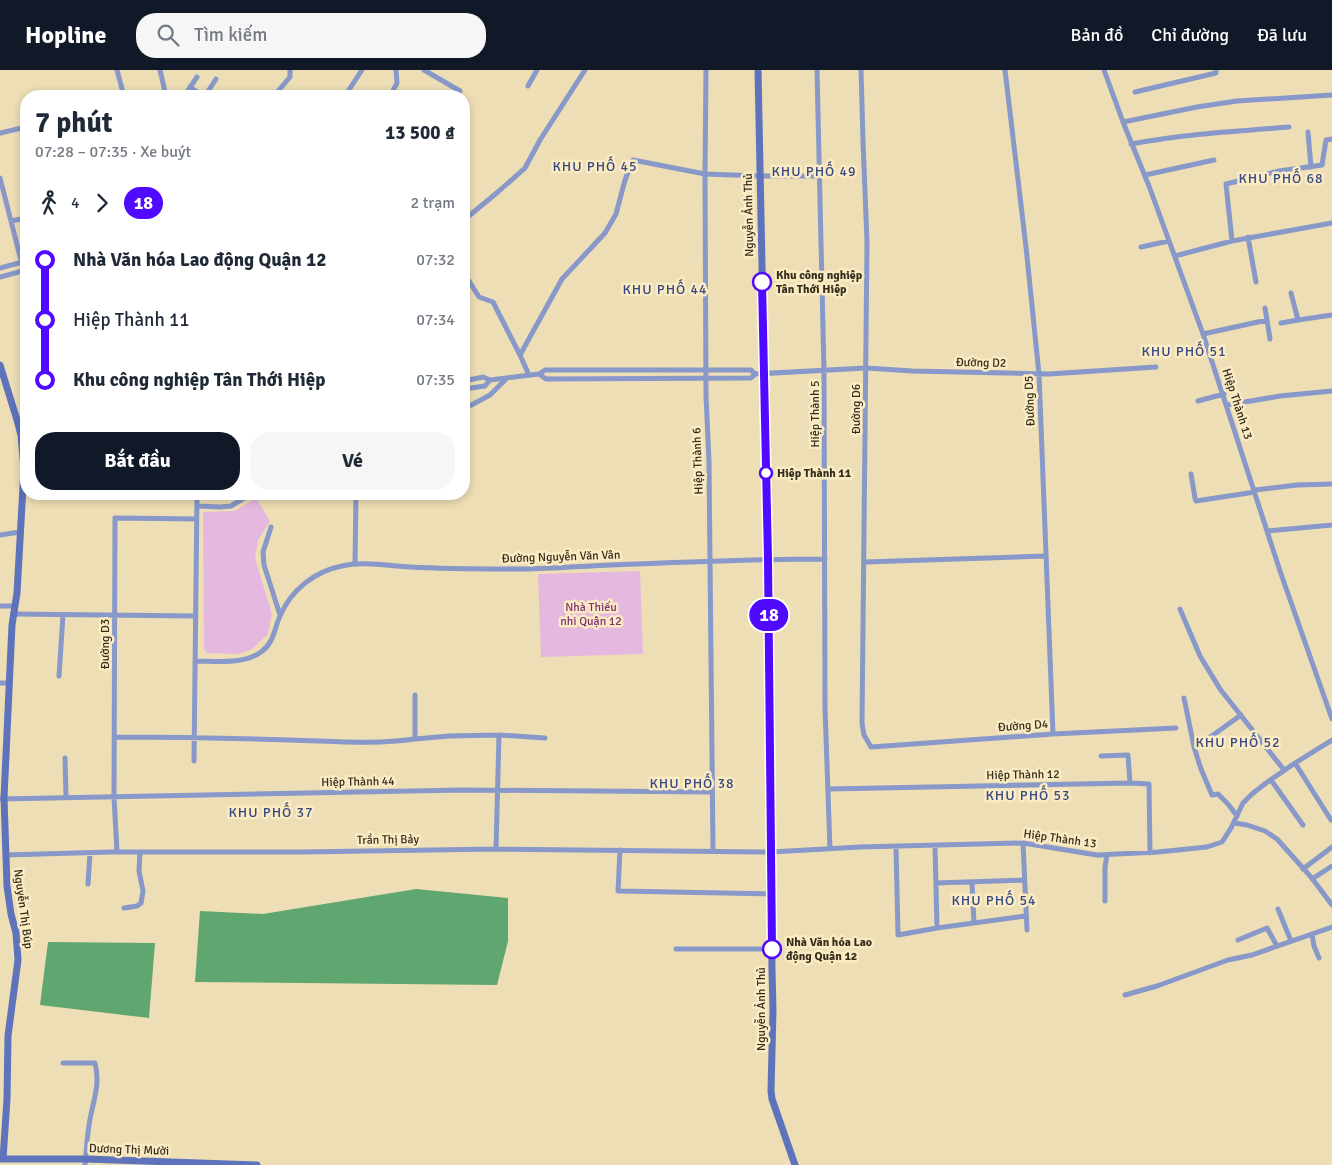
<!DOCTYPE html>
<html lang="vi">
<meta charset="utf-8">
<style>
body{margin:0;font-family:Signika,sans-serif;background:#f6f6f7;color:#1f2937;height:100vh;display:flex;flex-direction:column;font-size:19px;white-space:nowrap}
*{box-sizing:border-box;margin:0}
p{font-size:16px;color:#747a83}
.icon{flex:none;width:28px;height:28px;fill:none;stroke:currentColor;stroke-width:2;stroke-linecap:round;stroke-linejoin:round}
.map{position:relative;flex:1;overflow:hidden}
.sheet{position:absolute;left:20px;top:20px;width:450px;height:410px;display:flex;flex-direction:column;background:#fff;border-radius:20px;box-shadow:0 2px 8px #0003}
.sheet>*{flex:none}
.badge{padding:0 10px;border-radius:16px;font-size:18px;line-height:32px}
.map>.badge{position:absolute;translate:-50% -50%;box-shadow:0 0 0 2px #fff}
.legs{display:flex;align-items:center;gap:8px;height:55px;padding:0 15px;font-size:16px}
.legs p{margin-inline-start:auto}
.headline{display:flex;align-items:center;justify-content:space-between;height:85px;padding:0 15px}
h1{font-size:28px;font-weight:800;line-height:38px}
.primary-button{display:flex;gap:10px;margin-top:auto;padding:10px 15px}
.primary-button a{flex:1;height:58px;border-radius:20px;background:#111827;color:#fff;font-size:20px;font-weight:800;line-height:58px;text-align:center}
.primary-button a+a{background:#f6f6f7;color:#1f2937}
ul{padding:0 15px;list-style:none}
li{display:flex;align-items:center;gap:18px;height:60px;font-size:19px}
li i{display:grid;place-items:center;width:8px;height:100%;margin:0 6px;background:currentColor}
li i::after{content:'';width:12px;height:12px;margin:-6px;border:4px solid;border-radius:50%;background:#fff}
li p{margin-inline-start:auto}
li:first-child i{background:linear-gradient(#0000 50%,currentColor 0)}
li:last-child i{background:linear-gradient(currentColor 50%,#0000 0)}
header{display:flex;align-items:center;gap:30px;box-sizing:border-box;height:70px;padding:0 25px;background:#111827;color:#fff}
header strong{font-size:24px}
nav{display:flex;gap:28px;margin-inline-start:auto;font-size:18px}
.search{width:350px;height:45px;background:#f6f6f7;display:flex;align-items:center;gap:12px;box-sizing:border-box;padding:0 18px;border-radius:20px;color:#747a83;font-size:19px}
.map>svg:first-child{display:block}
.green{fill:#e5b8e0}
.water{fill:#5fa670}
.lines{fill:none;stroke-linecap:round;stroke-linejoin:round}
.street{stroke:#8798c9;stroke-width:5}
.secondary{stroke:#5e73bc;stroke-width:7}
.line-1-casing{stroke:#fff;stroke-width:11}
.line-1{stroke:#4f0aff;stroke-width:8}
.stop-1-dot{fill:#fff;stroke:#4f0aff;stroke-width:2.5}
.labels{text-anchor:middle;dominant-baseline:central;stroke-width:5;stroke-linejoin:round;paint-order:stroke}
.street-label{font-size:12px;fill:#332d1d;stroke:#fbebc2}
.stop-label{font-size:12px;font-weight:bold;fill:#332d1d;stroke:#fbebc2;text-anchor:start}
.park-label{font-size:12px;fill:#7c3077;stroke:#fbebc2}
.neighbourhood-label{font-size:14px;letter-spacing:1px;fill:#394984;stroke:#fbebc2}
</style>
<header>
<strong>Hopline</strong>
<div class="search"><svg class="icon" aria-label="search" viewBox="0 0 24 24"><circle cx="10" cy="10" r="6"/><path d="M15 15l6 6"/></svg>Tìm kiếm</div>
<nav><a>Bản đồ</a><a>Chỉ đường</a><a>Đã lưu</a></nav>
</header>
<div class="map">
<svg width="1332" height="1095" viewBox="0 0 1332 1095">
<rect width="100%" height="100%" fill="#eddeb5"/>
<path class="green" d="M256 428 270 451 258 470 255 488 272 544 268 564 252 579 238 584 207 583 204 579 203 442 235 441Z
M640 501 643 584 541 587 538 504Z"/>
<path class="water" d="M416 819 508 828V871L497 915 195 912 200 841 263 844Z
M48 872 155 873 149 948 40 935Z"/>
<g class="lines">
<path class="street" d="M117 0 124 26
M160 0 166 26
M424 0 460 21
M706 0 705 104 706 326 709 391 710 491 713 780
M817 0 824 301 825 638 830 779
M861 0 863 71 867 172 862 653 864 665 871 677 1053 664 1176 658
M1005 0 1026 177 1039 304 1053 664
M1104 0 1123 52 1149 116 1203 264 1280 501 1332 649
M528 16 537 0
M190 17 203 26
M1135 22 1216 3V0
M185 25 197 7
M205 26 216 9
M274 26 290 7V0
M345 26 362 0
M390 26 397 13 396 0
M1123 52 1197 37 1237 31 1332 25
M1308 62 1311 97
M0 63 26 57
M1131 74C1184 64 1236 61 1289 57
M1145 105 1214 90
M0 108 26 210
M464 150 499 121 525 98 540 70 585 0
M11 151 26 148
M1248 167 1256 212
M1232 171 1226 114 1279 101 1322 95 1326 70 1332 69
M1141 177 1169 171
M1175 186 1232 171 1332 153
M0 198 26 191
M464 203 479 227 493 232 520 285 529 305
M0 207 26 200
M1291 223 1298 250 1332 245
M1265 238 1267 250
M1281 253 1298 250
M1203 264 1267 250 1270 269
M520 285 562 209 605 163 616 144 625 110 633 90 705 104 760 106H819
M539 304 546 309 751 308 755 304 866 298 912 301 1049 304 1156 297
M464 311 483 307 490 310 539 304 545 300H751L755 304
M464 319 485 316 490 310
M1198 331 1224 324
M1227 335 1280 326 1332 321
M464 339 490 325 506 309
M1191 404 1195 428 1196 431 1255 422
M1255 420 1297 415 1332 414
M197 436 220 437 231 436 251 424
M271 457 263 482 264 495 280 545
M1268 461 1332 455
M0 465 20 462
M865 492 1046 486
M355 494 356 424
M0 536H14
M1180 539 1200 586 1220 619 1284 700
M13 544 196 546
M195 591C216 591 243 595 261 582 274 573 274 559 280 546 291 520 315 501 342 496 364 491 388 496 410 497 447 499 483 499 520 499 543 499 567 497 591 496 669 493 747 489 825 489
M59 606 63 545
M0 613H9
M1184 628 1194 677 1201 699 1212 725 1218 724 1228 734 1237 746
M114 667C173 667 231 668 290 670 332 671 374 675 415 669V625
M415 669 449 666 499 665
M1194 677 1202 673 1241 645
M1101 686 1128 685 1130 713
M65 688 66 727
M194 691 197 424
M1295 693 1331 750
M1271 710 1303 755
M828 719 1130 713 1149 714 1150 783
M0 729 463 720 712 722
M1234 753 1247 755 1265 761 1277 769 1311 807 1332 835
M1023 773 1027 860
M896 776 898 865 937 858 1026 846
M935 776 937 858
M496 779 499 665 545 668
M620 780 618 821 771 824
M117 782 114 727 115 448 197 449
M6 785 111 782H302L496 779 771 782 860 777 1023 773 1097 785 1158 782 1207 777 1222 772 1231 758 1243 733 1252 724 1266 713 1295 693 1332 670
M1303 799 1332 777
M1312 809 1332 796
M972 812 974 853
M936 813 1024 810
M88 814 90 783
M1105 831V797L1107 785
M124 838 137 836 141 833 143 821 139 801 140 782
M1278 839 1291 871
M1312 864 1314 876 1319 888
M1238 870 1267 858 1277 876
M676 879H772
M1125 925 1157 916 1228 890 1252 885 1332 857
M63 993H95C101 1015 92 1034 89 1055 87 1069 86 1082 85 1095"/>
<path class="secondary" d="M758 0 768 489 772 900 773 940 771 1021 772 1029 795 1095
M0 295 17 350 21 365 24 399 17 523 12 555 4 728 7 816 11 844 16 863 18 890 8 966 7 1029 3 1089
M0 1089H86L257 1095"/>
</g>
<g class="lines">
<g class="line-1-casing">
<path id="line-1" d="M762 212 768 489 772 879"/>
</g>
<use href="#line-1" class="line-1"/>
</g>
<g class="stop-1-dot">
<circle cx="762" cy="212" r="9"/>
<circle cx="766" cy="403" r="6"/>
<circle cx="772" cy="879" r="9"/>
</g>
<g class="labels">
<g class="street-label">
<text transform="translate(749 145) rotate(-91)">Nguyễn Ảnh Thủ</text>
<text transform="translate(981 293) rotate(1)">Đường D2</text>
<text transform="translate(1030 331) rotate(-92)">Đường D5</text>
<text transform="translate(1237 334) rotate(72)">Hiệp Thành 13</text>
<text transform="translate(856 339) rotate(-90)">Đường D6</text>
<text transform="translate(815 344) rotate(-90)">Hiệp Thành 5</text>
<text transform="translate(698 391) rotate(-92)">Hiệp Thành 6</text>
<text transform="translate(561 487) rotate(-2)">Đường Nguyễn Văn Vân</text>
<text transform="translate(105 574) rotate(-90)">Đường D3</text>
<text transform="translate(1023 656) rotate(-4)">Đường D4</text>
<text transform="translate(1023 705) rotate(-1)">Hiệp Thành 12</text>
<text transform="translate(358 712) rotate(-1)">Hiệp Thành 44</text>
<text transform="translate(1060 769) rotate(8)">Hiệp Thành 13</text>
<text transform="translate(388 770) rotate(-1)">Trần Thị Bảy</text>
<text transform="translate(23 839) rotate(82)">Nguyễn Thị Búp</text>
<text transform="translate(761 939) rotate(-90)">Nguyễn Ảnh Thủ</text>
<text transform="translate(129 1080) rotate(2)">Dương Thị Mười</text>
</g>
<g class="stop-label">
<text x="776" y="205">Khu công nghiệp<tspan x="776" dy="14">Tân Thới Hiệp</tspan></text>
<text x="777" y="403">Hiệp Thành 11</text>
<text x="786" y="872">Nhà Văn hóa Lao<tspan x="786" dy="14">động Quận 12</tspan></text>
</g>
<g class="park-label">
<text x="591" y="537">Nhà Thiếu<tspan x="591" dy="14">nhi Quận 12</tspan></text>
</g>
<g class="neighbourhood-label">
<text x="595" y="96">KHU PHỐ 45</text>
<text x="814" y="101">KHU PHỐ 49</text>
<text x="1281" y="108">KHU PHỐ 68</text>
<text x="665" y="219">KHU PHỐ 44</text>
<text x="1184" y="281">KHU PHỐ 51</text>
<text x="1238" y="672">KHU PHỐ 52</text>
<text x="692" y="713">KHU PHỐ 38</text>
<text x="1028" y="725">KHU PHỐ 53</text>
<text x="271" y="742">KHU PHỐ 37</text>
<text x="994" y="830">KHU PHỐ 54</text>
</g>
</g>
</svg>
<b class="badge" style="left:769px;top:545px;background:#4f0aff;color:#fff">18</b>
<section class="sheet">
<div class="headline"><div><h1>7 phút</h1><p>07:28 – 07:35 · Xe buýt</p></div><b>13 500 ₫</b></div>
<div class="legs"><svg class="icon" aria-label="walk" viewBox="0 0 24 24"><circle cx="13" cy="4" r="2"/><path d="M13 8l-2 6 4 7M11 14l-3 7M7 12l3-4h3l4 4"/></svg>4<svg class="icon" aria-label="forward" viewBox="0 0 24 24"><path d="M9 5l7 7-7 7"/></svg><b class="badge" style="background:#4f0aff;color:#fff">18</b><p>2 trạm</p></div>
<ul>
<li><i style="color:#4f0aff"></i><b>Nhà Văn hóa Lao động Quận 12</b><p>07:32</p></li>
<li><i style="color:#4f0aff"></i><span>Hiệp Thành 11</span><p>07:34</p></li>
<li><i style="color:#4f0aff"></i><b>Khu công nghiệp Tân Thới Hiệp</b><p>07:35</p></li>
</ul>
<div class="primary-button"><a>Bắt đầu</a><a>Vé</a></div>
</section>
</div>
